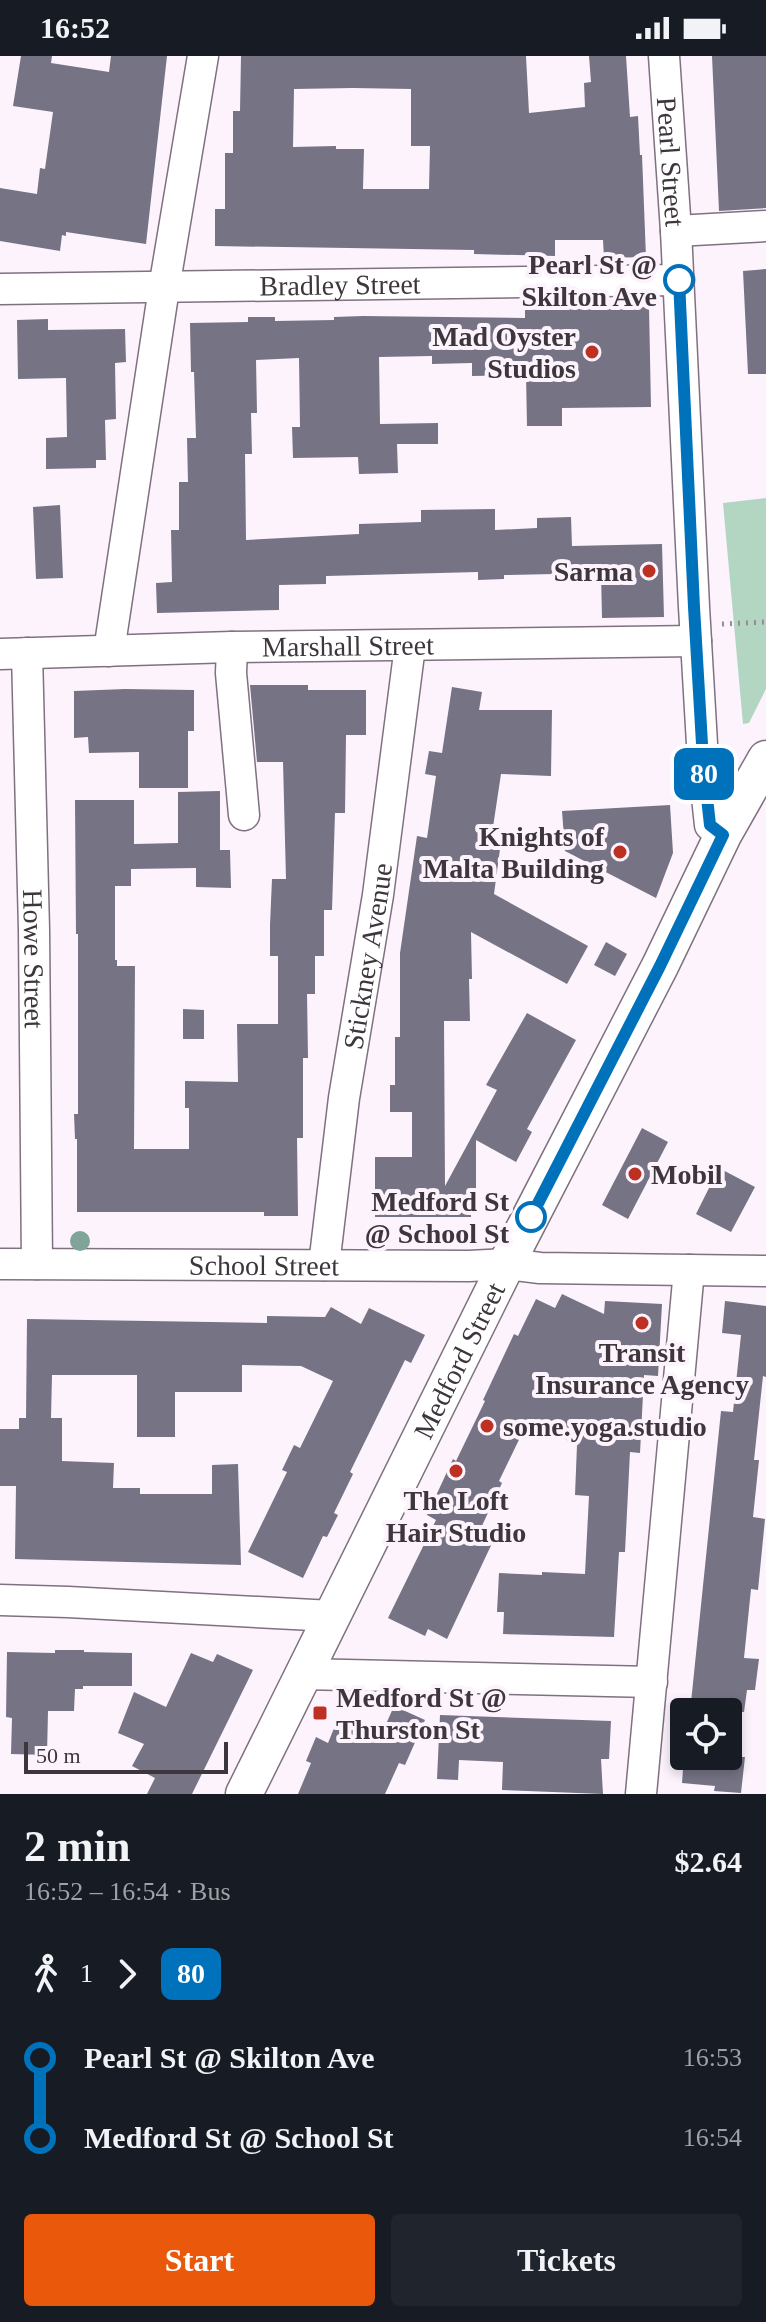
<!DOCTYPE html>
<meta charset="utf-8">
<style>
body{margin:0;font-family:"Times New Roman",serif;background:#20242c;color:#f1f3f6;height:100vh;display:flex;flex-direction:column;font-size:30px;white-space:nowrap}
*{box-sizing:border-box;margin:0}
p{font-size:26px;color:#9ea1a6}
.icon{flex:none;width:44px;height:44px;fill:none;stroke:currentColor;stroke-width:2;stroke-linecap:round;stroke-linejoin:round}
.map{position:relative;height:1738px;overflow:hidden}
.drawer{display:flex;flex-direction:column;background:#171b24;flex:1}
.drawer>*{flex:none}
.badge{padding:0 16px;border-radius:12px;font-size:28px;line-height:52px}
.tools{position:absolute;left:670px;top:1642px;display:grid;gap:16px}
.tools a{display:grid;place-items:center;width:72px;height:72px;border-radius:8px;background:#171b24;box-shadow:0 4px 12px #0003;font-size:40px}
.scale{position:absolute;left:24px;bottom:20px;width:204px;box-sizing:border-box;padding-left:8px;border:4px solid #3d363d;border-top:0;font-size:22px;line-height:28px;white-space:nowrap;color:#3d363d;-webkit-text-stroke:6px #fdf3fd;paint-order:stroke}
.map>.badge{position:absolute;translate:-50% -50%;box-shadow:0 0 0 4px #fff}
.legs{display:flex;align-items:center;gap:12px;height:88px;padding:0 24px;font-size:26px}
.legs p{margin-inline-start:auto}
.head{display:flex;align-items:center;justify-content:space-between;height:136px;padding:0 24px}
h1{font-size:44px;font-weight:600;line-height:60px}
.action{display:flex;gap:16px;margin-top:auto;padding:16px 24px}
.action a{flex:1;height:92px;border-radius:8px;background:#ea580c;color:#fff;font-size:32px;font-weight:600;line-height:92px;text-align:center}
.action a+a{background:#20242c;color:#f1f3f6}
ul{padding:0 24px;list-style:none}
li{display:flex;align-items:center;gap:28px;height:80px;font-size:30px}
li i{display:grid;place-items:center;width:12px;height:100%;margin:0 10px;background:currentColor}
li i::after{content:'';width:20px;height:20px;margin:-10px;border:6px solid;border-radius:50%;background:#171b24}
li p{margin-inline-start:auto}
li:first-child i{background:linear-gradient(#0000 50%,currentColor 0)}
li:last-child i{background:linear-gradient(currentColor 50%,#0000 0)}
.status{display:flex;justify-content:space-between;align-items:center;height:56px;padding:0 40px;background:#171b24;direction:ltr}
.status svg{height:22px;fill:currentColor}
.map>svg:first-child{display:block}
.green{fill:#b2d6c2}
.building{fill:#767385;fill-rule:evenodd}
.lines{fill:none;stroke-linecap:round;stroke-linejoin:round}
.minor-casing{stroke:#7f7180;stroke-width:33}
.major-casing{stroke:#7f7180;stroke-width:39}
.path{stroke:#958d95;stroke-width:5;stroke-dasharray:2 6;stroke-linecap:butt}
.minor{stroke:#fff;stroke-width:30}
.major{stroke:#fff;stroke-width:36}
.tree{fill:#80a598}
.line-1-casing{stroke:#fff;stroke-width:18}
.line-1{stroke:#0072bc;stroke-width:12}
.stop-1-dot{fill:#fff;stroke:#0072bc;stroke-width:4}
.poi-dot{fill:#bd3122;stroke:#fdf3fd;stroke-width:3}
.labels{text-anchor:middle;dominant-baseline:central;stroke-width:8;stroke-linejoin:round;paint-order:stroke}
.street-label{font-size:28px;fill:#3d363d;stroke:#fdf3fd}
.stop-label{font-size:28px;font-weight:bold;fill:#3d363d;stroke:#fdf3fd;text-anchor:end}
.poi-label{font-size:28px;font-weight:bold;fill:#3d363d;stroke:#fdf3fd;text-anchor:end}
</style>
<div class="status"><b>16:52</b><svg viewBox="0 0 49 12"><path d="M0 12V9h3v3zM5 12V6h3v6zM10 12V3h3v9zM15 12V0h3v12zM26 1h20v11H26zM47 4h2v5h-2z"/></svg></div>
<div class="map">
<svg width="766" height="1738" viewBox="0 0 766 1738">
<rect width="100%" height="100%" fill="#fdf3fd"/>
<path class="green" d="M766 442V633L749 667 743 668 723 447Z"/>
<path class="building" d="M21 0H52L51 7 109 16 111 0H167L146 188 66 176V180L62 179 60 195 0 185V132L37 138 40 112 45 113 53 56 13 50Z
M241 0H526L529 57 585 51 584 27 591 26 589 0H626L630 61 638 60 640 99H642L646 201 604 202 603 184H555V200L474 198V194L215 190V153H225V97H233V55H240ZM353 32 411 33V90H430L429 133H363L364 93H336V90L293 91 294 33Z
M712 0H766V152L719 155Z
M766 213V318H748L743 215Z
M649 251 651 351 562 352V370H527L526 319 472 320V307L432 308V300L379 301 380 368 438 367V388H397L398 417 359 418 358 401 293 402 292 371H300L299 302 256 304 257 357H251L252 398H245L246 484 359 478V468L421 466V454L495 453V474L537 472V462L571 461 572 490 662 488 664 561 602 562 601 517 504 519V523L478 524V516L326 520V528L279 529V554L157 557 156 527 172 526 171 474H179V426H188L187 382H196L194 316H191L190 267 248 266V261H275V265L334 264V261L363 260 525 262V254Z
M48 263V274L125 273 126 306 115 307 116 363 105 364 106 404H96V412L46 413V382L67 381 66 322 18 323 17 264Z
M60 449 63 522 36 523 33 451Z
M250 629H308V634H366V679H346L345 757H335L332 854H324V900H315V938H307L308 1002H303V1082H297L298 1160H264V1156H77V1083H75L74 1058H78V878H76L75 744H134V788L178 787V736L220 735V794H230L231 832 196 831V812L131 813V830H115V904H117V910H135L134 1093H189V1052H185V1025L238 1026 237 968H278V900H270V869L272 823H286L283 706H257Z
M452 631 482 636 479 654H552L551 720 501 718 490 791 500 793 494 838 588 890 567 928 471 876 472 923H469L470 965H444L445 1130 497 1034 486 1029 527 957 576 984 527 1073 532 1076 516 1106 476 1084V1133H471V1161H375V1101H412V1056H390V1029H395V981H400V897L417 780 427 782 436 720 425 718 429 695 442 697Z
M125 633 194 634V675H188V732H139V696L89 697 88 681 74 682V635Z
M670 749 673 797 656 842 565 795 562 755Z
M606 886 627 898 615 920 594 909Z
M183 953 204 954V983H183Z
M642 1072 668 1086 628 1163 602 1149Z
M719 1112 755 1131 731 1176 696 1158Z
M562 1238 604 1258 605 1245 662 1248 658 1320 644 1319 640 1397 630 1396 625 1496H619L614 1581 503 1578 504 1556H497L499 1517 542 1519V1516L585 1518 589 1440 575 1439 577 1389 528 1365 499 1425 502 1427 480 1474 495 1481 447 1583 428 1573 425 1580 388 1562 436 1464 427 1459 453 1403 456 1405 485 1345 483 1344 514 1278 518 1280 536 1243 555 1252Z
M725 1245 766 1250V1321L763 1320 754 1404H759L753 1461 765 1463 758 1534 751 1533 744 1602 759 1603 755 1634H747L744 1656H690L721 1355 733 1356 741 1279 722 1277Z
M331 1251 361 1268 369 1252 425 1279 411 1307 405 1304 350 1416 353 1418 334 1457 338 1459 327 1481 323 1480 303 1522 248 1496 287 1416 282 1414 294 1389 300 1392 333 1325 301 1310 242 1309V1336H175V1381H137V1319H52L51 1362H62V1405L114 1407 113 1432H140V1438H212V1409L238 1408 241 1509 15 1503 16 1430H0V1373H19V1362H26L27 1263 267 1267V1260L325 1261Z
M55 1594H84V1596L132 1597V1630H83V1633H75L74 1655H48L47 1699 11 1698 12 1662 6 1661 7 1596 55 1597Z
M191 1597 213 1606 217 1598 253 1614 192 1738H147L155 1722 132 1710 144 1688 118 1677 134 1636 166 1651Z
M394 1650 425 1664 405 1709 399 1707 385 1738H298L311 1707 306 1705 316 1681 328 1687 337 1665 379 1684Z
M440 1659 611 1665 609 1703H601L603 1738 502 1734 503 1706 459 1704 458 1724 437 1723Z
M684 1700 745 1701 741 1737 714 1735 715 1730 682 1727Z"/>
<g class="lines">
<g class="minor-casing">
<g id="minor">
<path id="s1" d="M664 0 676 175 694 551 703 705 710 769 723 779"/>
<path d="M676 175 766 170"/>
<path id="s2" d="M0 233 679 224"/>
<path d="M232 591 231 617 244 759"/>
<path d="M109 595 164 232 203 0"/>
<path id="s3" d="M27 597 34 874 37 1208"/>
<path id="s4" d="M0 598 232 591 696 585"/>
<path id="s5" d="M0 1208 469 1210 507 1208 540 1212 766 1215"/>
<path id="s6" d="M324 1209 344 1042 378 839 410 590"/>
<path d="M0 1544 68 1546 332 1560"/>
<path d="M303 1618 652 1626"/>
<path d="M641 1738 689 1214"/>
</g>
</g>
<g class="major-casing">
<g id="major">
<path id="s7" d="M244 1738 518 1185 660 910 723 779 766 703"/>
</g>
</g>
<path class="path" d="M722 568 766 566"/>
<use href="#minor" class="minor"/>
<use href="#major" class="major"/>
</g>
<circle class="tree" cx="80" cy="1185" r="10"/>
<g class="lines">
<g class="line-1-casing">
<path id="line-1" d="M531 1161 660 910 723 779 710 769 703 705 694 551 679 224"/>
</g>
<use href="#line-1" class="line-1"/>
</g>
<g class="stop-1-dot">
<circle cx="679" cy="224" r="14"/>
<circle cx="531" cy="1161" r="14"/>
</g>
<g class="poi-dot">
<circle cx="592" cy="296" r="8"/>
<circle cx="649" cy="515" r="8"/>
<circle cx="620" cy="796" r="8"/>
<circle cx="635" cy="1118" r="8"/>
<circle cx="642" cy="1267" r="8"/>
<circle cx="487" cy="1370" r="8"/>
<circle cx="456" cy="1415" r="8"/>
<rect x="312" y="1649" width="16" height="16" rx="4"/>
</g>
<g class="labels">
<g class="street-label">
<text stroke="none"><textPath href="#s1" startOffset="106">Pearl Street</textPath></text>
<text stroke="none"><textPath href="#s2" startOffset="340">Bradley Street</textPath></text>
<text stroke="none"><textPath href="#s4" startOffset="348">Marshall Street</textPath></text>
<text stroke="none"><textPath href="#s6" startOffset="312">Stickney Avenue</textPath></text>
<text stroke="none"><textPath href="#s3" startOffset="306">Howe Street</textPath></text>
<text stroke="none"><textPath href="#s5" startOffset="264">School Street</textPath></text>
<text stroke="none"><textPath href="#s7" startOffset="484">Medford Street</textPath></text>
</g>
<g class="stop-label">
<text x="657" y="208">Pearl St @<tspan x="657" dy="32">Skilton Ave</tspan></text>
<text x="509" y="1145">Medford St<tspan x="509" dy="32">@ School St</tspan></text>
</g>
<g class="poi-label">
<text x="576" y="280">Mad Oyster<tspan x="576" dy="32">Studios</tspan></text>
<text x="633" y="515">Sarma</text>
<text x="604" y="780">Knights of<tspan x="604" dy="32">Malta Building</tspan></text>
<text x="651" y="1118" text-anchor="start">Mobil</text>
<text x="642" y="1296" text-anchor="middle">Transit<tspan x="642" dy="32">Insurance Agency</tspan></text>
<text x="503" y="1370" text-anchor="start">some.yoga.studio</text>
<text x="456" y="1444" text-anchor="middle">The Loft<tspan x="456" dy="32">Hair Studio</tspan></text>
<text x="336" y="1641" text-anchor="start">Medford St @<tspan x="336" dy="32">Thurston St</tspan></text>
</g>
</g>
</svg>
<div class="tools">
<a><svg class="icon" aria-label="locate" viewBox="0 0 24 24"><circle cx="12" cy="12" r="6"/><path d="M12 2v4M12 18v4M2 12h4M18 12h4"/></svg></a>
</div>
<div class="scale">50 m</div>
<b class="badge" style="left:704px;top:718px;background:#0072bc;color:#fff">80</b>
</div>
<section class="drawer">
<div class="head"><div><h1>2 min</h1><p>16:52 – 16:54 · Bus</p></div><b>$2.64</b></div>
<div class="legs"><svg class="icon" aria-label="walk" viewBox="0 0 24 24"><circle cx="13" cy="4" r="2"/><path d="M13 8l-2 6 4 7M11 14l-3 7M7 12l3-4h3l4 4"/></svg>1<svg class="icon" aria-label="forward" viewBox="0 0 24 24"><path d="M9 5l7 7-7 7"/></svg><b class="badge" style="background:#0072bc;color:#fff">80</b></div>
<ul>
<li><i style="color:#0072bc"></i><b>Pearl St @ Skilton Ave</b><p>16:53</p></li>
<li><i style="color:#0072bc"></i><b>Medford St @ School St</b><p>16:54</p></li>
</ul>
<div class="action"><a>Start</a><a>Tickets</a></div>
</section>
